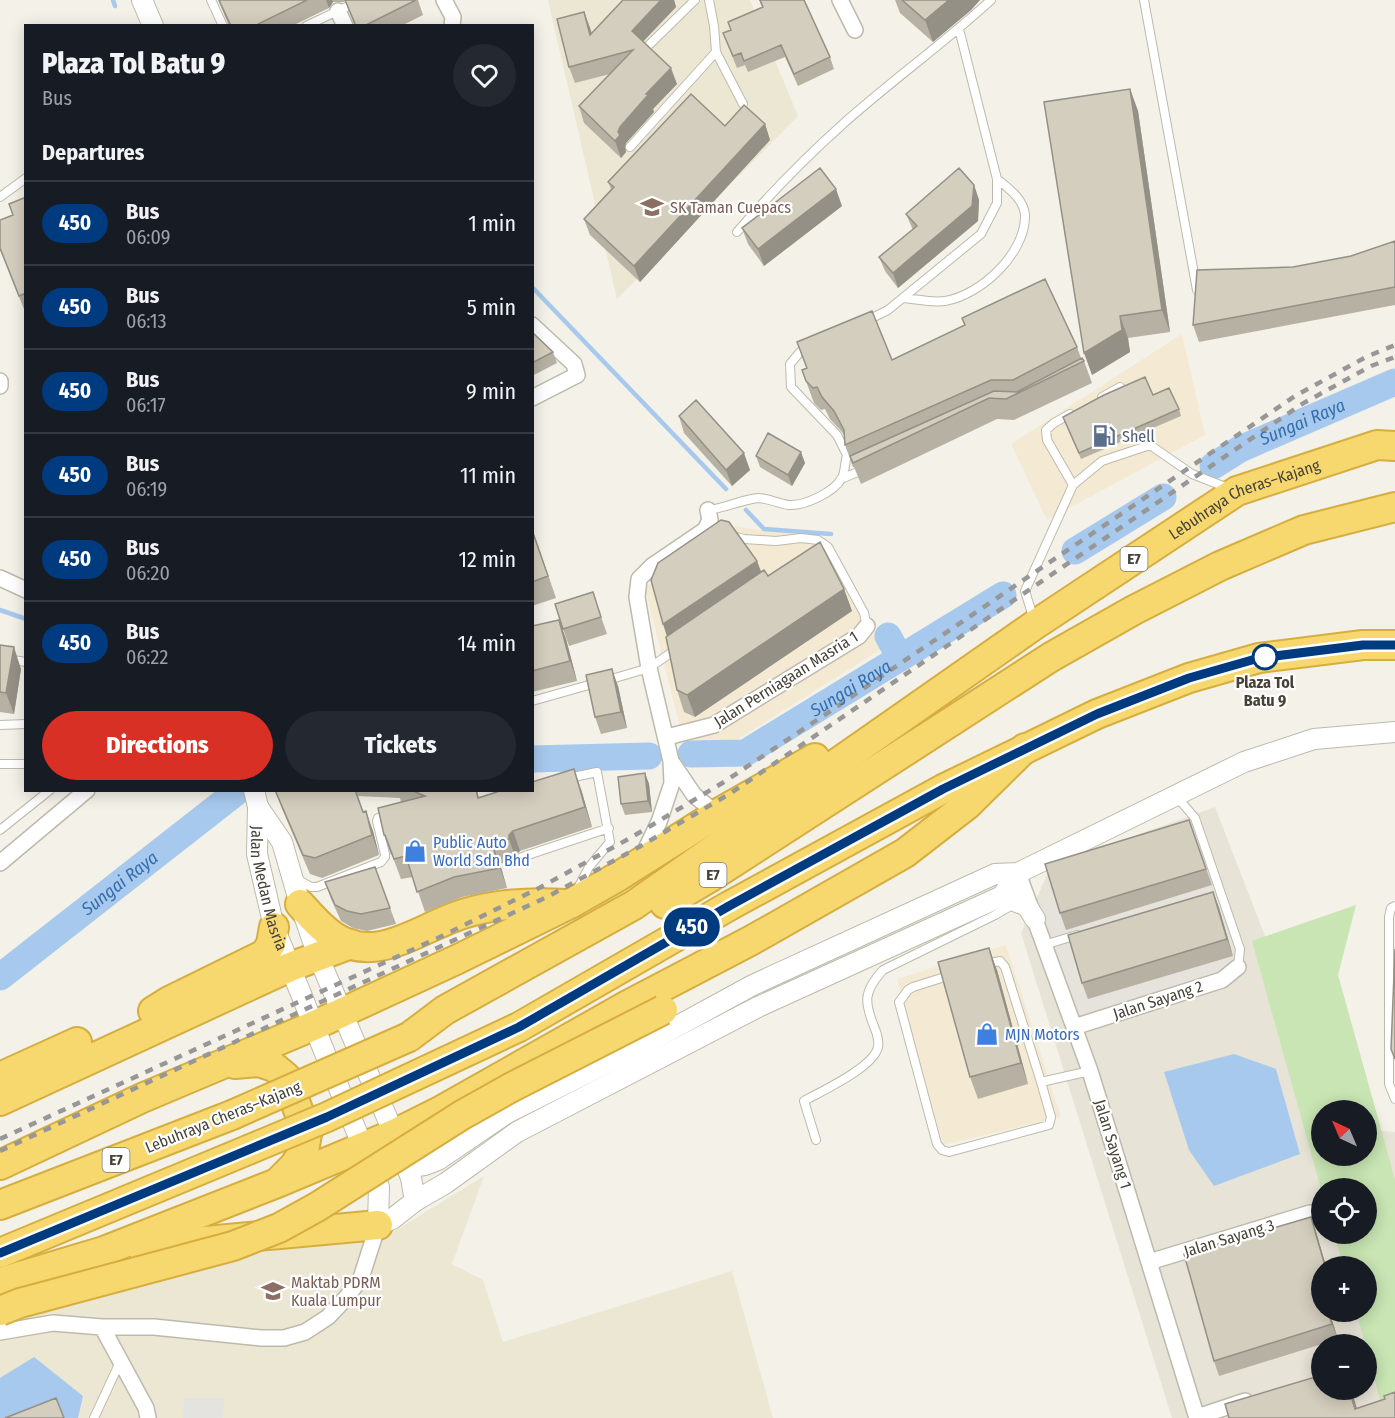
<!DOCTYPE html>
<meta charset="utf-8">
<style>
body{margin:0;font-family:"Fira Sans Condensed",sans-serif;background:#242831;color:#f1f3f6;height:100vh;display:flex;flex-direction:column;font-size:22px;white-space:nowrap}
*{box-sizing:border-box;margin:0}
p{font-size:20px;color:#9ea1a6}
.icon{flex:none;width:33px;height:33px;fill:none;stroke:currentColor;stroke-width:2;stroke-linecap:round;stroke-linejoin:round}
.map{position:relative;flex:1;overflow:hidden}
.panel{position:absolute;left:24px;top:24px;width:510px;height:768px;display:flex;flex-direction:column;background:#171b24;border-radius:0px;box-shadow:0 3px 15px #0003}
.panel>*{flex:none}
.badge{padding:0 12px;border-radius:20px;font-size:21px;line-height:39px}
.needle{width:39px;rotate:316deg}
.fabs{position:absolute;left:1311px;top:1100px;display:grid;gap:12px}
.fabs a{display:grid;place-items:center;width:66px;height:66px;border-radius:50%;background:#171b24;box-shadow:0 3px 15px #0003;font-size:30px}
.map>.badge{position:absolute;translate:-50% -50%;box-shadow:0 0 0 3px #fff}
h2{padding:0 18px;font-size:22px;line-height:54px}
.round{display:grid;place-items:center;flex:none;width:63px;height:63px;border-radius:32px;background:#242831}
.summary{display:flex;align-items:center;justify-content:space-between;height:102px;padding:0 18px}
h1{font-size:28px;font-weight:800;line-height:45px}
.action{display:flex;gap:12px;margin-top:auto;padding:12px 18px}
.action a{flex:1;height:69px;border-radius:36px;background:#d93025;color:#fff;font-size:24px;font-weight:800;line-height:69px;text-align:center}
.action a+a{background:#242831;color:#f1f3f6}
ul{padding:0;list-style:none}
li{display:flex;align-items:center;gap:18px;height:84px;padding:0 18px;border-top:2px solid #363941}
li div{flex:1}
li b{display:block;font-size:22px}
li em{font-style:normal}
li .badge{min-width:66px;font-weight:700;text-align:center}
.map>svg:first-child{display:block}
.residential{fill:#e7e3d6;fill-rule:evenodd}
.commercial{fill:#f4ead4}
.industrial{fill:#e6e2dc}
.education{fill:#ece7d3}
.green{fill:#c9e5b3;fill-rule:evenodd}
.parking{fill:#e5e3e0}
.water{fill:#a7c9ed}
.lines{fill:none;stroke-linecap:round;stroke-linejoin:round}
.stream{stroke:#a7c9ed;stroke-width:4.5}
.river{stroke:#a7c9ed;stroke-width:27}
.service-casing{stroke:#bebaab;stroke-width:10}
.minor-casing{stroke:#bebaab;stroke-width:18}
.tertiary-casing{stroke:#bebaab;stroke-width:22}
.motorway-casing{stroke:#d6ae3f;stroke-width:32}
.service{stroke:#fff;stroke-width:8}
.minor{stroke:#fff;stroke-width:15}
.tertiary{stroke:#fff;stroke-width:20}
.motorway{stroke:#f7d86f;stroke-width:28}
.rail{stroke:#979797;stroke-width:4.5;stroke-dasharray:8 8;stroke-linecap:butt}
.motorway-bridge-casing{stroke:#d6ae3f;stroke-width:32;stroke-linecap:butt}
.motorway-bridge{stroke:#f7d86f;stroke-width:28}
.wall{fill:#b6b1a3}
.shaded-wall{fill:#949085}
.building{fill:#d4cebe;stroke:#949085;stroke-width:1.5}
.line-casing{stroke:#fff;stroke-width:14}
.line{stroke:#003b80;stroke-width:9}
.stop-dot{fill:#fff;stroke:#003b80;stroke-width:3}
.labels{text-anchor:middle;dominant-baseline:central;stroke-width:4.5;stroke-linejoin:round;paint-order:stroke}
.shield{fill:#fff;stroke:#7e7b73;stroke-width:1.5}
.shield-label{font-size:15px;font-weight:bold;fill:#464237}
.education-label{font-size:16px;fill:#785e54;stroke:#fff;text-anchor:start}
.service-label{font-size:16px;fill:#4e5e75;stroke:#fff;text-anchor:start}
.street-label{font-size:16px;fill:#464237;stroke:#fff}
.stop-label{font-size:16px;font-weight:bold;fill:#464237;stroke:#fff}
.shop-label{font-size:16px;fill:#366cbe;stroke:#fff;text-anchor:start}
.water-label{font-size:18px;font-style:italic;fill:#356ead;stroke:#fff}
</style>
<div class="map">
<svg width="1395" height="1418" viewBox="0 0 1395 1418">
<rect width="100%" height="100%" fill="#f3f1e8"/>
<path class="residential" d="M1215 807 1265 936 1322 1188V1233H1339L1347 1266H1322V1311H1358L1395 1418H1172L1021 933 1051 866ZM1322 1344H1366V1389H1322Z
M1381 1131 1395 1132V1178Z"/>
<path class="commercial" d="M1182 334 1205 435 1047 520 1011 444Z
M731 526 827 538 883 648 730 744 685 747 645 588Z
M1006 945 1061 1117 943 1145 897 979Z"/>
<path class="industrial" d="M1193 822 1236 950 1235 963 1220 975 1080 1018 1040 911 1056 872Z"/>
<path class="education" d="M548 0H750L798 116 617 299Z
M484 1176 452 1264 483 1280 503 1342 732 1271 773 1418H0V1302L327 1241 374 1240 393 1232Z"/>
<path class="green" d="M1356 905 1338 975 1395 1179V1402L1381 1404 1367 1350 1366 1344H1365L1356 1311H1366V1266H1343L1334 1233H1366V1188L1321 1189 1252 941ZM1322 1110H1366V1155H1322Z"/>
<path class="parking" d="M184 1398H224L223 1418H183Z"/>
<path class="water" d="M1234 1054 1276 1069 1300 1154 1214 1186 1189 1150 1164 1072Z
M34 1357 83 1396 78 1418H0V1378Z"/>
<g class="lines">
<path class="stream" d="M113 0 115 6
M532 287 726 489
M746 510 764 529 831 534
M0 610 26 619
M225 790 228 799"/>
<g class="river">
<path id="s1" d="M1213 466 1240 449 1395 382"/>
<path d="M1075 551 1163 497"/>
<path d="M888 636 900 658"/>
<path id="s2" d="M691 754 745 753 1003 595"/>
<path d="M532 759 649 756"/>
<path id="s3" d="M0 977 239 790"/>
</g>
<g class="service-casing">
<path id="service" d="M211 0 223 26
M709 0 714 26 716 52 743 104
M1144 0 1197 290
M306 26 361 0
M650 44 695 0
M630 147 716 52
M0 197 26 178
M737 232C770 194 806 157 843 124 891 81 943 44 991 0
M903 298C916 299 932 303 945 301 981 295 1026 253 1025 215 1024 199 1008 188 997 179
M866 321 888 310 981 234 997 203V179L959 29
M1102 397 1120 387
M1070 414 1054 423 1046 430 1047 440 1073 485
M841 479 865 469
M708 510C725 508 741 500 758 498 768 498 779 504 789 505 805 506 834 492 842 478 845 472 845 462 847 455L837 435 791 387 790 364 800 352 809 348
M732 536 744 539 776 541 801 538 818 540 828 547 864 613 867 626
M1034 620 1025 591 1073 485 1102 461 1150 445 1192 474 1228 488
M0 658 26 662
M608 680 649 668 675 650
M532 701 596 683
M0 725 26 724
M0 764H26
M569 778 597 772 610 842 589 867 578 888
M1177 797 1195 818 1240 949 1238 967
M0 830 50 790
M522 857 609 828
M295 878 311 887H317L381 862 385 857V854L377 821 378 818 387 815
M1395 906 1391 908 1389 917V1084L1395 1099
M1044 945 1077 935
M986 964 1000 961 1005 967 1041 1082
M951 975 913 987 908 990 899 1002 937 1144 942 1150 949 1152 1049 1125 1051 1117 1041 1082 1090 1071
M816 1140 804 1101C822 1091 874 1067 878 1047 879 1042 877 1033 875 1029 864 1002 863 992 883 970L995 915 1014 904
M94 1418 120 1362"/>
</g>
<g class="minor-casing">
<path id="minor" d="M444 0 453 17 452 26
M840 0 855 30
M338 11 345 26
M532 325 574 364 577 375 532 398
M0 381V386
M0 578 26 590
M667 737 714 725 859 636 867 626
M673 764 694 795 717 814
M642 857 659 822 672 783 671 761 649 668 637 597 639 579 652 566 705 530 710 520 708 510
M0 863 87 790
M1018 873 1090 1071 1197 1418
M1074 1027 1222 980 1238 967
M1149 1262 1310 1213
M102 1327 146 1408 148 1418
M0 1332 53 1323 102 1327H154L261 1338H284L305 1332 328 1317 346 1298 361 1278 378 1225
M1197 1417 1245 1401"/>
</g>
<g class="tertiary-casing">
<g id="tertiary">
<path d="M142 0 153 26"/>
<path id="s4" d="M254 790 258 807 257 854 274 927 379 1187 378 1225 392 1219 415 1201 446 1183 517 1132 758 1007 1002 896 1018 873"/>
<path d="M258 807 282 842 300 904 318 956 394 1134 411 1178 415 1201"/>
<path d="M1002 896 1027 906 1035 919"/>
<path d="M406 1163 416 1166 425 1165 438 1160 507 1113 639 1047 753 985 995 874 1018 873 1244 762 1314 739 1395 732"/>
</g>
</g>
<g class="motorway-casing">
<g id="motorway">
<path d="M300 904C310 915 320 927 333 936 377 967 423 925 466 913 499 903 532 902 566 904"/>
<path d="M665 904 709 878 1051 657 1134 610 1220 566 1304 530 1395 507"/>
<path d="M153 1011 169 1001 265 954 271 944 274 927"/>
<path d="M519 1027 729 906 943 789 1097 714 1189 678 1259 658 1363 645H1395"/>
<path id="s5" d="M409 1037 445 1010 634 905 1036 624 1237 491 1377 445 1395 446"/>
<path d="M235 1064 259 1062 274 1067 286 1077 307 1134 304 1151 294 1166 281 1179"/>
<path d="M0 1077 77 1042"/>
<path d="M0 1101 290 967 351 944"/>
<path d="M0 1165 142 1098 313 1026 458 959 570 904 619 876 717 814 815 758"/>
<path d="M0 1205 232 1115"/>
<path d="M141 1247 378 1225"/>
<path d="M0 1253 248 1150"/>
<path d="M0 1282 104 1251 277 1183 394 1134 442 1110 626 1006 752 940 905 853 967 805 1025 748"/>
</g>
</g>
<use href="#service" class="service"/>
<use href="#minor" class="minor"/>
<use href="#tertiary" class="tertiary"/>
<use href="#motorway" class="motorway"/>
<path class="rail" d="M0 1139 440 937 541 887 632 837 724 782 817 720 1295 396 1366 357 1395 345
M0 1151 547 897 639 847 731 793 1302 404 1371 366 1395 357"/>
<g class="motorway-bridge-casing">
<path id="motorway-bridge" d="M232 1115 409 1037
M248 1150 327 1117 519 1027
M0 1311 20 1303 233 1246 279 1228 317 1207 462 1115 512 1087 663 1010"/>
</g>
<use href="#motorway-bridge" class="motorway-bridge"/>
</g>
<path class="wall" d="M218 0H418L423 15 401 26H355L345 1 343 2H333L329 8 292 26H229Z
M623 0H674L676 7 643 41 677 84 653 109 654 112 626 143 625 147 626 152 621 158 584 123 579 106 610 74 575 83 569 67 584 12 592 33Z
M759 0H804L830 57 834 69 798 86 785 57 748 72 745 65 737 68 723 33 730 30 762 7Z
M895 0H980L971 10 933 42 900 13Z
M1130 89 1138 111 1170 332 1128 338 1130 352 1092 375Z
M765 124 770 140 640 282 590 235 584 219 611 189 608 182 725 126Z
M974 185 979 200 978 221 898 288 885 271 879 257 913 230 906 214Z
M26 197V314L0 250V220L13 215Z
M842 206 764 266 748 244 742 228Z
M1395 241V305L1199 342 1193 325 1293 267 1351 256Z
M962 318 1077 347 1081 358 1084 361 1092 383 1014 420 997 419 861 484 854 467H853L845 445V437L842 432 830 419 825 409 821 410 814 403 802 370 807 369 797 342 892 360 964 325Z
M532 332 553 352 557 363 532 376Z
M1153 395 1179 409 1181 416 1081 459 1066 424Z
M679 416 750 470 732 486 684 433Z
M756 456 805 463 792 486 760 467Z
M532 528 556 598 532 606Z
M757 561 761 572 768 576 844 589 852 611 695 717 684 712 677 690 667 636Z
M598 608 607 634 569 646 563 629Z
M559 620 566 639 577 681 532 692V626Z
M0 645 21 669 14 714 0 712Z
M618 686 627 728 601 734 595 717Z
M645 773 649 784 652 812 625 815 621 804Z
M581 789 592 827 520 851 516 855V859L500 864 507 888 462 897 425 912 413 877 401 879 392 855H391L384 835 401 802 400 798 358 796 363 812 373 831 379 855 322 878 310 874 282 809 275 790H477L479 798Z
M1189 820 1212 885 1066 930 1060 913Z
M375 867 396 924 367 931 353 928 341 921 331 899 325 882Z
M1213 892 1219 908 1233 956 1088 999 1082 983Z
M997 970 1028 1084 978 1099 970 1077Z
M1316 1232 1326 1266H1322V1311H1329L1338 1339 1219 1376 1214 1361Z"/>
<path class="shaded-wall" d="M326 0H332L333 2 329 8Z
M661 0H674L676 7 638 47 632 31Z
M949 0H980L971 10 933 42 925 20Z
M584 12 590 28 596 51 590 35Z
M671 68 677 84 653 109 654 112 626 143 625 147 626 152 621 158 615 141 620 127 646 94Z
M1130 89 1138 111 1170 332 1162 310Z
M765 124 770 140 640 282 634 266Z
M974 185 979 200 978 221 898 288 893 273Z
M836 189 842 206 764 266 758 249Z
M1120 316 1128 338 1130 352 1092 375 1084 353Z
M801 452 805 463 792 486 788 475Z
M744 453 750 470 732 486 726 470Z
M757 561 765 582 670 646 663 624Z
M844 589 852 611 695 717 687 695Z
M559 620 566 639 577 681 570 661Z
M14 647 21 669 14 714 6 693Z
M612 669 618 686 627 728 621 712Z
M574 769 581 789 592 827 585 807Z
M645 773 649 784 652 812 648 801Z
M366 811 373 831 379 855 372 835Z
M513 831 520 851 516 855V859L509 839V835Z
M492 844 500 864 507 888 500 868Z
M1213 892 1219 908 1233 956 1227 939Z
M989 948 997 970 1028 1084 1021 1063Z
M1311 1217 1316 1232 1326 1266H1325Z
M1328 1311H1329L1338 1339 1332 1324Z
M1349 1389H1351L1360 1418H1359Z"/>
<path class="building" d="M219 0H307L254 26H231Z
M345 0H416L364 26H356Z
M623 0H661L632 31 671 68 646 94 648 95 620 127 618 132 620 135 615 141 579 106 633 50 569 67 557 19 584 12 590 35Z
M760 0H804L830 57 794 74 781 45 744 61 741 53 733 56 723 33 731 30 728 22 763 7Z
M902 0H949L925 20Z
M1130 89 1162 310 1120 316 1122 330 1084 353 1044 102Z
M691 94 725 126 744 105 765 124 634 266 584 219 614 187 608 182Z
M820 168 836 189 758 249 742 228Z
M959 168 974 185 972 206 893 273 879 257 917 226 906 214Z
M26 197V293L19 296 0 248V220L13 215 9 204Z
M1395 241V287L1193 325 1197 270 1293 267 1351 256Z
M1045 279 1077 347 1013 380H991L845 445 844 430 834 411 822 397 817 387 813 388 806 381 802 370 807 368 797 342 872 311 892 360 965 325 962 318Z
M532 332 553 352 532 363Z
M1082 358 1084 361 1006 399 989 398 853 463 850 456 994 391 1017 392Z
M1145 377 1153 395 1169 388 1179 409 1079 453 1063 417 1104 395Z
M696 400 744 453 726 470 679 416Z
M768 433 801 452 788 475 756 456Z
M721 520 729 522 757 561 663 624 651 580 658 563Z
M532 530 548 576 532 582Z
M820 542 844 589 687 695 677 690 666 637 764 570 768 576Z
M593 592 601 617 563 629 555 604Z
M559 620 570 661 532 671V626Z
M0 645 14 647 6 693 0 692Z
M612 669 621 712 595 717 586 675Z
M574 769 585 807 513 831 509 835V839L492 844 500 868 454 877 417 892 406 856 394 859 385 835H384L378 808 425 796 411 790H476L478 798 503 790H532V782Z
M645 773 648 801 621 804 618 777Z
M275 790H355L363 812 366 811 372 835 315 858 303 855Z
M1189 820 1206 869 1060 913 1045 864Z
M375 867 390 908 361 914 347 911 335 905 325 882Z
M1213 892 1227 939 1082 983 1068 935Z
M989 948 1021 1063 970 1077 938 962Z
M1395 949V1059L1391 1049Z
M1311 1217 1325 1266H1322V1273L1317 1274 1322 1288V1311H1328L1332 1324 1214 1361 1184 1254Z
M1322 1375V1389H1349L1355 1409 1385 1399 1384 1396 1395 1392V1418H1229L1225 1404Z
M56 1398 64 1418H5Z"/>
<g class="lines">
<g class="line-casing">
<path id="line" d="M0 1253 327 1117 519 1027 729 906 943 789 1097 714 1189 678 1259 658 1363 645H1395"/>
</g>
<use href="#line" class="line"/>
</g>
<defs>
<g id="school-bare" transform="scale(1.8)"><path d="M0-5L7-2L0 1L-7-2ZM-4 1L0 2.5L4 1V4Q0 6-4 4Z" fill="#8d6e63" stroke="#fff" stroke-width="2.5" paint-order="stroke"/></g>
<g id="fuel-bare" transform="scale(1.8)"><path d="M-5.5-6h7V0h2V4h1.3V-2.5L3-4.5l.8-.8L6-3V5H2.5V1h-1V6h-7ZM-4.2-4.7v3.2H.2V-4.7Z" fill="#5c6f8a" stroke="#fff" stroke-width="2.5" paint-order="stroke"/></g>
<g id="shop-bare" transform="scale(1.8)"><path d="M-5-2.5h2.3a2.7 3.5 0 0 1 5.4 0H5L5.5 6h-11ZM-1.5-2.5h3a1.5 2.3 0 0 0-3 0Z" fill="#3f7fe0" stroke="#fff" stroke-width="2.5" paint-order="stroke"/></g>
<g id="university-bare" transform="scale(1.8)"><path d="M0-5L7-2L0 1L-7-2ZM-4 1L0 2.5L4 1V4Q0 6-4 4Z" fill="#8d6e63" stroke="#fff" stroke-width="2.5" paint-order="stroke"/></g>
</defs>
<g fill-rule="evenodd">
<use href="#school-bare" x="652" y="207"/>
<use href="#fuel-bare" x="1104" y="436"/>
<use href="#shop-bare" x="415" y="851"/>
<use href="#shop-bare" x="987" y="1034"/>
<use href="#university-bare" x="273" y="1291"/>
</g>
<circle class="stop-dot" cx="1265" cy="657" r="12"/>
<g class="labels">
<g class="shield">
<rect x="1120.5" y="547" width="27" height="24" rx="4.5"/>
<rect x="699.5" y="863" width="27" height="24" rx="4.5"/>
<rect x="102.5" y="1148" width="27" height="24" rx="4.5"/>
</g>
<g class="shield-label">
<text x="1134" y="559">E7</text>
<text x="713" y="875">E7</text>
<text x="116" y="1160">E7</text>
</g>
<g class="education-label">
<text x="670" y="207">SK Taman Cuepacs</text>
<text x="291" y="1282">Maktab PDRM<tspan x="291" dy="18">Kuala Lumpur</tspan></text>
</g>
<g class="service-label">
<text x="1122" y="436">Shell</text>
</g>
<g class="street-label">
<text stroke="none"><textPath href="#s5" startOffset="996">Lebuhraya Cheras–Kajang</textPath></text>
<text transform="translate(786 679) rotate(-32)">Jalan Perniagaan Masria 1</text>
<text stroke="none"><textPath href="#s4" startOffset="100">Jalan Medan Masria</textPath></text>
<text transform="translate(1158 1000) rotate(-18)">Jalan Sayang 2</text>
<text transform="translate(223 1117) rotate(-22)">Lebuhraya Cheras–Kajang</text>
<text transform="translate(1113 1144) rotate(73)">Jalan Sayang 1</text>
<text transform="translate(1229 1238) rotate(-17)">Jalan Sayang 3</text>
</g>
<g class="stop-label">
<text x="1265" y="682">Plaza Tol<tspan x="1265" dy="18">Batu 9</tspan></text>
</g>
<g class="shop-label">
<text x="433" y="842">Public Auto<tspan x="433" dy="18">World Sdn Bhd</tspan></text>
<text x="1005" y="1034">MJN Motors</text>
</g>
<g class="water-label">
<text stroke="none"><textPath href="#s1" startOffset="100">Sungai Raya</textPath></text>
<text stroke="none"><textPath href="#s2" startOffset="178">Sungai Raya</textPath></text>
<text stroke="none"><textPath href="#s3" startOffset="152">Sungai Raya</textPath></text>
</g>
</g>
</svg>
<div class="fabs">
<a><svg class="needle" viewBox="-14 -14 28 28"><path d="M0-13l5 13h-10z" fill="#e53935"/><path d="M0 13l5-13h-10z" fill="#9ea1a6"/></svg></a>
<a><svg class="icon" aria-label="locate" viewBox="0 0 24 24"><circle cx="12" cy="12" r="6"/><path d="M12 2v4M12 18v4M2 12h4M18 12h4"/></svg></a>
<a>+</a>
<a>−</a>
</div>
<b class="badge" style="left:692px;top:927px;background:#003b80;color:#fff">450</b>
<section class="panel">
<div class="summary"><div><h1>Plaza Tol Batu 9</h1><p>Bus</p></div><a class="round"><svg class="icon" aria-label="heart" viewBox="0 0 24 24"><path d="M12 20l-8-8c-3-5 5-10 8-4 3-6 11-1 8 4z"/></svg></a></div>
<h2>Departures</h2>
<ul>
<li><span class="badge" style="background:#003b80;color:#fff">450</span><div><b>Bus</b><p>06:09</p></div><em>1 min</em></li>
<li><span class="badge" style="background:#003b80;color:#fff">450</span><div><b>Bus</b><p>06:13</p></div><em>5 min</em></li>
<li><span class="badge" style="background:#003b80;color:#fff">450</span><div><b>Bus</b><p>06:17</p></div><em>9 min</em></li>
<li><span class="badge" style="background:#003b80;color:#fff">450</span><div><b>Bus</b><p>06:19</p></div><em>11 min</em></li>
<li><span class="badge" style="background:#003b80;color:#fff">450</span><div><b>Bus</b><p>06:20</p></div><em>12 min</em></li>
<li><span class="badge" style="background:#003b80;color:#fff">450</span><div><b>Bus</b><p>06:22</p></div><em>14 min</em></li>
</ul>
<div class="action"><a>Directions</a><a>Tickets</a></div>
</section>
</div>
